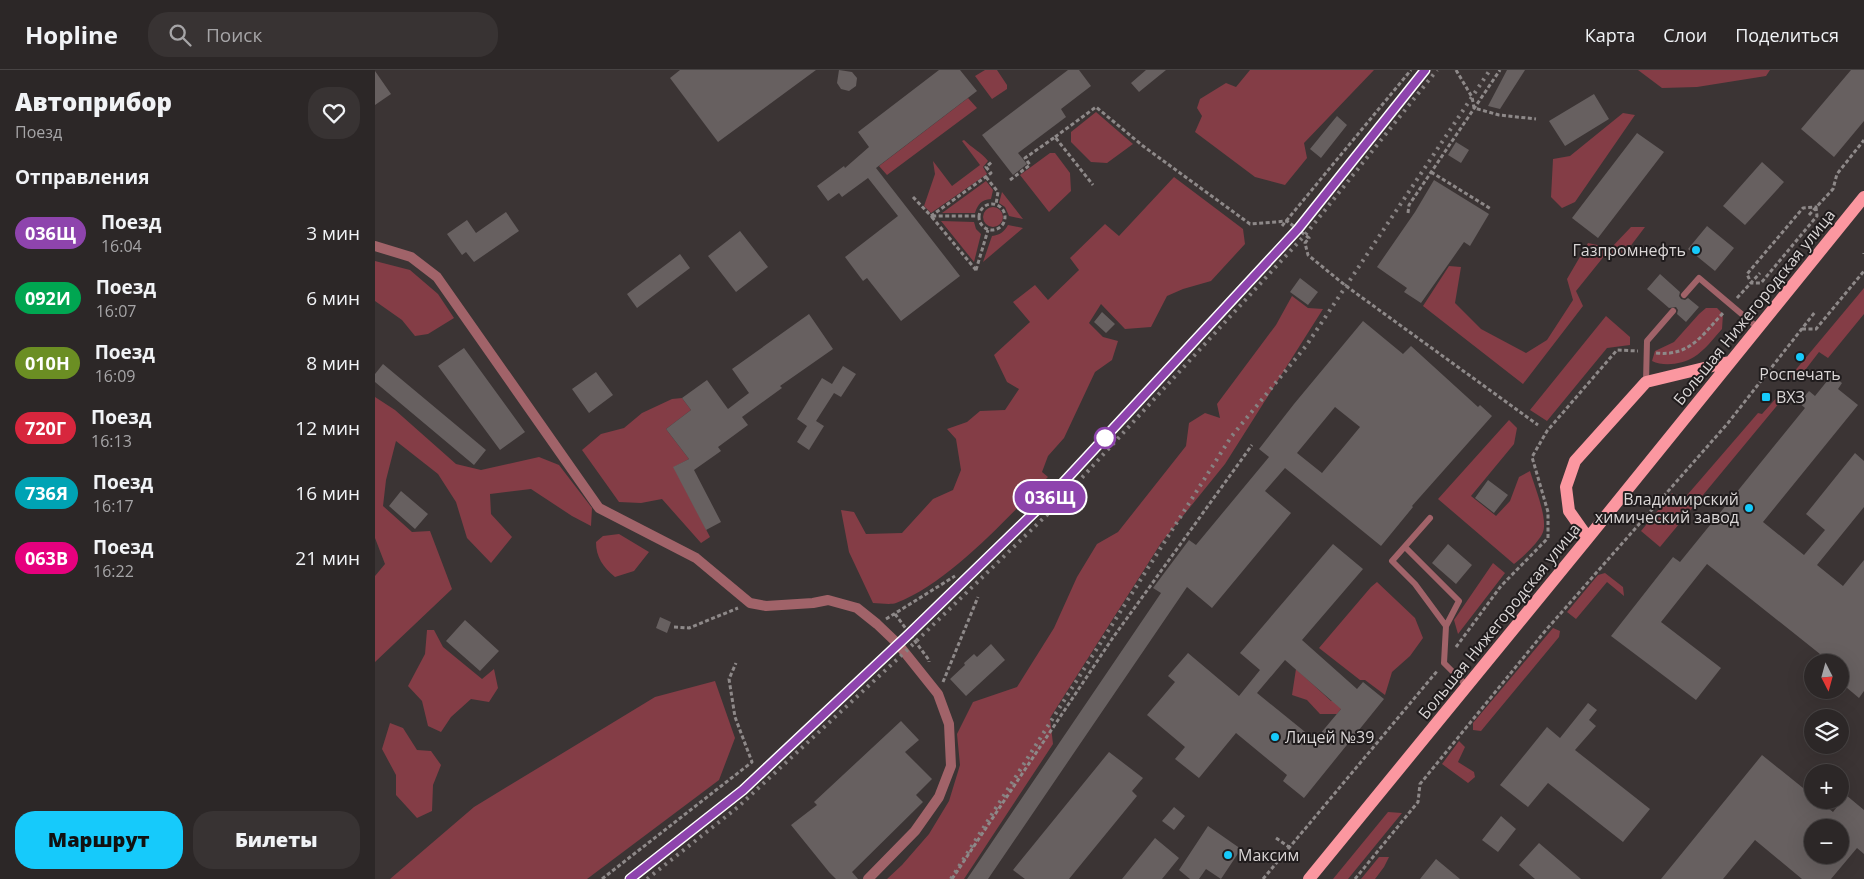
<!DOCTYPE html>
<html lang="ru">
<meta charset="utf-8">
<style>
body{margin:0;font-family:"Open Sans",sans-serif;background:#383333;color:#f1f3f6;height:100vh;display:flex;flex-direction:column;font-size:19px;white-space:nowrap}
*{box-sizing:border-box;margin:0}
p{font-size:16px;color:#a6a5a7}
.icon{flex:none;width:28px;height:28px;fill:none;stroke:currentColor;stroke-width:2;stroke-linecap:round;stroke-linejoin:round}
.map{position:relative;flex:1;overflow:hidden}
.details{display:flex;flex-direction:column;background:#2c2727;width:375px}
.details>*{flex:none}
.badge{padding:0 10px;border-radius:16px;font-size:18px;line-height:32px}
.needle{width:32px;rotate:174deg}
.controls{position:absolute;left:1429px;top:584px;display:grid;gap:10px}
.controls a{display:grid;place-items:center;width:45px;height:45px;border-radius:50%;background:#2c2727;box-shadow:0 5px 20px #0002,0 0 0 1px #484444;font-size:25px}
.map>.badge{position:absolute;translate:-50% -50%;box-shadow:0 0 0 2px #fff}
h2{padding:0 15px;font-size:19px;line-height:45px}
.round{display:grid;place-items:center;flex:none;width:52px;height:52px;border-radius:20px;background:#383333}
.headline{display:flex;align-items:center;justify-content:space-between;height:85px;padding:0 15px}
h1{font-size:24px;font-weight:800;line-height:38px}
.cta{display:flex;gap:10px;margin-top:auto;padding:10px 15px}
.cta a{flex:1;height:58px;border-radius:20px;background:#16cafb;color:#111;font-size:20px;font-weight:800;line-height:58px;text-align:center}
.cta a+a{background:#383333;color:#f1f3f6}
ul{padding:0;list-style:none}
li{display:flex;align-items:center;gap:15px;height:65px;padding:0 15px}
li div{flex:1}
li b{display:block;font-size:19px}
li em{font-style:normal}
li .badge{min-width:55px;font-weight:700;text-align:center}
header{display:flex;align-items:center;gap:30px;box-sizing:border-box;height:70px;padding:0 25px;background:#2c2727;border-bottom:1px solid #484444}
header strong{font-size:24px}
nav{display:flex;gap:28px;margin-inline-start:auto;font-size:18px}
.search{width:350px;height:45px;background:#383333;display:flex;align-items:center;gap:12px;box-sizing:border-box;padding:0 18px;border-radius:20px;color:#a6a5a7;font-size:19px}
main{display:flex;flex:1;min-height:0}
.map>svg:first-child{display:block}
.green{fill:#843d46}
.building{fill:#676060;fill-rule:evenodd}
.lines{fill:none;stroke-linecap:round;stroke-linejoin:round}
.path{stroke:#8e8989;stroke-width:3;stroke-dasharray:4 2.5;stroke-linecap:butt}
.service{stroke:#a16369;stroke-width:6}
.minor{stroke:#a16369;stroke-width:10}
.primary{stroke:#fb97a0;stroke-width:12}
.rail{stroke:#878282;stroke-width:4;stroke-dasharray:2.5 5;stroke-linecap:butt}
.line-casing{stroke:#fff;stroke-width:11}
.line{stroke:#8e44ad;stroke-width:8}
.poi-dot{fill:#16cafb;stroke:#201c1d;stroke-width:2}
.stop-dot{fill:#fff;stroke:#8e44ad;stroke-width:2.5}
.labels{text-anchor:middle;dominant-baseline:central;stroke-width:4;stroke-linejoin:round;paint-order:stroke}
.poi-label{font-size:16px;fill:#dad6d6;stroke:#201c1d;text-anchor:start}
.street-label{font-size:16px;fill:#dad6d6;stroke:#201c1d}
</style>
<header>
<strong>Hopline</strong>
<div class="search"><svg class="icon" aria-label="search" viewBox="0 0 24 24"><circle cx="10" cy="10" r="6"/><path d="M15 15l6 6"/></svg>Поиск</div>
<nav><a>Карта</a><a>Слои</a><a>Поделиться</a></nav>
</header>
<main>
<section class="details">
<div class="headline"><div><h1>Автоприбор</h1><p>Поезд</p></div><a class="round"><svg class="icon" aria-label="heart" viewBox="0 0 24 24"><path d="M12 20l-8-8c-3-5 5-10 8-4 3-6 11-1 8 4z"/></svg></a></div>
<h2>Отправления</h2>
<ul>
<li><span class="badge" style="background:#8e44ad;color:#fff">036Щ</span><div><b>Поезд</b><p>16:04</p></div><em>3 мин</em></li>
<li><span class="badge" style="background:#00a651;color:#fff">092И</span><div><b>Поезд</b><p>16:07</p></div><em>6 мин</em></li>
<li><span class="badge" style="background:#6b8e23;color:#fff">010Н</span><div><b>Поезд</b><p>16:09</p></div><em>8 мин</em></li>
<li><span class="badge" style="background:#d7263d;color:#fff">720Г</span><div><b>Поезд</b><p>16:13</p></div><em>12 мин</em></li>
<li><span class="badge" style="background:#00a3b4;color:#fff">736Я</span><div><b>Поезд</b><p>16:17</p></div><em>16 мин</em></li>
<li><span class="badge" style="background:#e6007e;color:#fff">063В</span><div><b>Поезд</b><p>16:22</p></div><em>21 мин</em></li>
</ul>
<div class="cta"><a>Маршрут</a><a>Билеты</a></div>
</section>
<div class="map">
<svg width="1489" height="809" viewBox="0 0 1489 809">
<rect width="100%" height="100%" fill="#3b3434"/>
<path class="green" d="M610 0H622L632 15V19L617 29 600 6Z
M875 0H999L929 73 932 88 910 115 880 107 820 62 827 46 822 38 825 29 851 13 861 17Z
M1263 0H1395L1391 6 1322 17 1287 18Z
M593 28 602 38 512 105 504 96Z
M721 42 758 74 732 93 716 92 696 72V62Z
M1248 43 1260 45 1200 132 1187 138 1176 127 1178 89 1195 86Z
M589 70C597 78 606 82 613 91L608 97 612 104 556 143 549 136 560 104 558 91 577 116 605 95 587 71Z
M675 83H680L695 103 696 121 674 142 645 105Z
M799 107 868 159 870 174 836 211 808 219 792 226 776 257 750 259 726 234 714 253 728 267 743 271 737 290 720 302 689 368 673 386 667 402 673 407C631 448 576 512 521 533 515 535 505 533 498 533L474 482 466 440 479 442 491 464 527 463 558 429 578 420 586 400 581 369 572 359 592 352 605 341 630 340 644 319 632 312 619 285 655 252 638 232 660 215 673 230 704 200 695 188 730 154 744 166Z
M611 111 618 120 616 129C606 130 603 134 600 143H567Z
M627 122 648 149 634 146 630 137 624 133Z
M608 147a10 10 0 1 1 20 0a10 10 0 1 1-20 0Z
M566 151 599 152 601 159 606 164 599 192Z
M633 155 648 158 608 192 617 166C625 165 629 162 633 155Z
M1256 157H1270L1248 186 1230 185 1201 221 1208 236 1148 314 1048 236 1074 196 1086 197 1080 233 1106 259 1151 283 1172 270 1198 230 1192 209 1213 173 1236 178Z
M0 191 35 200 63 224 79 248 53 264 40 266 27 250 0 231Z
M1489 218V244L1453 288 1444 282 1424 308 1413 309Z
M917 226 933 238 948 239 850 394 786 473 675 648 678 674 589 809H512L527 795 554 764 574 731 585 695 582 664 598 632 642 617 679 558 702 507 722 474 743 462 811 376 814 353 830 343 845 348 842 334 901 255Z
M1331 238H1342L1348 244 1347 259C1339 268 1329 281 1319 287 1308 294 1289 297 1277 291L1280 281 1299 272 1324 244Z
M1231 246 1255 267V275L1232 278 1172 351 1155 340Z
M1404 325 1405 332 1285 477 1266 461 1297 423 1307 431 1383 343 1387 344Z
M0 327 20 340 81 394 106 400 164 387 184 395 217 438 216 456 197 446 156 419 115 424 116 444 137 467 116 493 92 468 81 432 63 404 21 371 11 410 8 436 37 462 55 461 77 519 0 592V506L10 494 0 468Z
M307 328 316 340 291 359 314 389 299 397 335 467 326 473 287 429 266 433 244 432 207 380 226 364 249 358 267 343 297 329Z
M1134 350 1142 358 1139 374 1096 426 1121 446 1135 431 1144 407 1155 401C1159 415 1173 448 1168 462 1165 471 1147 488 1139 494L1063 429Z
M244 464 274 482 259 501 240 507C228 497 221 487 221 472L228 466Z
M1118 493 1130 503 1083 564 1079 550Z
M1230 503 1248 517 1249 526 1232 512 1201 549 1192 542 1223 505Z
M1002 512 1040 548 1048 568 1035 586 1017 602 1010 625 990 610H985L944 578 996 517Z
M1178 558 1185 561 1184 567 1106 661 1098 660V653Z
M52 560H59L68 577 107 609 119 599 123 618 114 632 96 629 76 647 66 662 53 656 47 631 33 616 50 584Z
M921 599 956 631 976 626 962 644H945L932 630 917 625Z
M340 611 360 668 344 710 212 809H15L99 737 280 627Z
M15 653 28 658 42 680 56 681 66 695 58 715 57 741 42 748 21 725V705L7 679Z
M1084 671 1090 677 1083 692 1099 702 1100 707 1093 713 1067 694Z
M1013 742 1027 743 973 809H958Z
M1004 787H1014L1009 797 1000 809H986Z"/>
<path class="building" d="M305 0H441L343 72 295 8Z
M464 0 477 2 482 8 481 16 474 21 466 19 462 13Z
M564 0H585L602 21 501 98 585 206 526 251 492 208 488 211 470 187 523 146 493 108 467 127 464 123 453 131 442 116 469 96 470 98 494 77 483 62Z
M693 0H704L716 16 686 39 691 47 643 83 652 94 638 105 607 65Z
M771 0H791L764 22 756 13Z
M1132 0H1150L1125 39 1113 36Z
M1476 0H1489V51L1459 87 1426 59Z
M0 1 16 24 0 35Z
M1219 24 1234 49 1190 76 1174 51Z
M962 46 972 55 946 88 935 79Z
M1262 63 1289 82 1223 168 1197 148Z
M1081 72 1094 80 1086 93 1073 85Z
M1387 92 1409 112 1370 155 1348 136Z
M1059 110 1114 144 1095 176 1089 172 1046 233 1029 222 1032 218 1002 197 1040 142Z
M131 142 144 161 99 192 91 182 87 185 72 164 92 150 101 163Z
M1332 156 1359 178 1340 201 1313 179Z
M365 161 393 197 361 222 333 186Z
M305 184 315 198 262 238 252 224Z
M1285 204 1305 222 1304 226 1306 229 1310 230 1313 228 1324 237 1311 252 1302 244 1303 240 1301 237 1294 238 1272 219Z
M925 208 943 222 933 235 915 222Z
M727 242 740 254 731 263 719 252Z
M434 244 458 279 405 316 407 318 367 347 373 355 343 377 346 381 319 400 346 452 331 460 298 397 314 389 291 359 316 340 307 328 332 310 353 339 374 323 357 299Z
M988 251 1028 284 1036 276 1103 337 1105 335 1117 346 1037 436 1038 437 1006 476 910 398 890 421 916 443 837 538 812 517 613 809H592L786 523 778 518 814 470 821 475 894 387 884 379 919 334ZM960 337 985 357 947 403 922 383Z
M89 278 150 362 125 380 63 296Z
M8 294 111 380 99 395 0 312V304Z
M468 296 481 304 466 327 459 323 441 351 449 356 434 380 422 372 432 356 422 349 447 308 457 314Z
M221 302 238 325 214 343 197 319Z
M1457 305 1467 313 1463 319 1483 335 1388 452 1429 485 1450 460 1431 444 1480 383 1489 391V437L1442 495 1468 516 1489 490V621L1484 628 1465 612 1470 605 1465 600V592H1455L1332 494 1286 552 1346 598 1321 630 1236 566 1298 487 1305 492 1430 338 1424 333 1434 321 1440 326Z
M1113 410 1133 425 1119 443 1100 428Z
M26 421 53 444 40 459 14 436Z
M958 474 988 499 927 570 982 619 988 612 1009 629 929 728 908 711 912 705 861 663 824 708 800 689 810 677 772 645 800 612 793 606 813 583 864 626 885 600 865 583ZM910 590 966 639 940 670 882 623Z
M1073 474 1097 495 1081 514 1057 493Z
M285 547 296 552 292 563 281 558Z
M90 550 124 581 105 601 71 571Z
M616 574 630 590 591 626 575 609 590 595 589 593 599 584 602 587Z
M1213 633 1222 640 1214 650 1221 656 1200 680 1275 739 1248 772 1173 713 1153 737 1125 715 1172 657 1185 668Z
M526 651 544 670 530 682 557 709 541 725 548 732 477 802 483 809H461L454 802 416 755 442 735 439 732Z
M734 682 768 708 757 721 762 726 694 809H650L638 800Z
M1387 685 1438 726V730H1443L1458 742 1471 725 1489 740V784L1482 778 1456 809H1427L1380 770 1348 809H1286ZM1438 758H1465V785H1438Z
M799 737 810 746 799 760 787 751Z
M1126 746 1141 759 1123 782 1107 770Z
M833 756 866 779 846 809 831 799 824 809H815L804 800Z
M780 768 804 788 787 809H747Z
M1164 773 1206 809H1160L1144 795Z
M1061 789 1085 809H1045Z"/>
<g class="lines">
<path class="path" d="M1081 0 1097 27 1099 38 1124 45 1161 49
M680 67 721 37 768 76 875 154 912 151 934 168 930 173 933 185 971 216 1163 355
M1056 102 1116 139
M611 107 623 122 621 134
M635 110 655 95 650 88 680 67 718 115
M538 127 556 146 616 103 611 97 618 91
M604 147a13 13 0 1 1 26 0a13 13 0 1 1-26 0Z
M1441 137 1442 146 1386 213H1376L1372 204 1428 138Z
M1033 143 1034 135 1125 0
M1434 145 1458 119 1462 104 1489 70
M907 156 1036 0
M1489 184V183
M601 200 556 146H604
M601 200 613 160
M1362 228 1385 203
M1427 259H1441L1489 201
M1281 283C1315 287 1328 264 1349 242
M520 544 554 590V592
M511 549 580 506
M299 557 314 558 363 538
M1081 577 1126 516 1173 468V442L1157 387 1172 361 1242 280 1263 281
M568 612 603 527
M901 768 914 777
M227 809 377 692 360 647 354 609 361 593
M577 809 737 569 877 375
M888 809 1063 600
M980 809 1043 732 1045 714 1171 560 1353 353 1440 242"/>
<path class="service" d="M1309 225 1324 208 1382 257
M1271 312 1272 271 1298 241
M1055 448 1017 491 1040 514 1071 556 1069 593 1092 616
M1030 477 1084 531 1071 556"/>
<path class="minor" d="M0 176 36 187 62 207 224 438 321 488 375 533 391 536 438 533 453 530 482 538 502 554 523 574 563 624 574 654 576 696 564 727 540 761 493 809"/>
<path class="primary" d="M1213 468 1194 441 1191 417 1200 391 1271 312 1354 292
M934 809 1213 468 1489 127"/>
<path class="rail" d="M255 809 368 720 534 564 672 430 923 159 1050 0
M272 809 363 737 530 582 680 437 930 165 1062 0
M576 809 856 367 931 276 1115 0"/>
</g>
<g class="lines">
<g class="line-casing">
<path id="line" d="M255 809 368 720 534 564 672 430 923 159 1050 0"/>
</g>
<use href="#line" class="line"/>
</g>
<g class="poi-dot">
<circle cx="1321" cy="180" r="5"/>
<circle cx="1425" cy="287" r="5"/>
<rect x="1386" y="322" width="10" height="10" rx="2.5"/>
<circle cx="1374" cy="438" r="5"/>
<circle cx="900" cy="667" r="5"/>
<circle cx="853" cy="785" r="5"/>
</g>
<circle class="stop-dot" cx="730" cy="368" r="10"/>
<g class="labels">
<g class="poi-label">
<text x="1311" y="180" text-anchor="end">Газпромнефть</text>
<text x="1425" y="304" text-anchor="middle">Роспечать</text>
<text x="1401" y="327">ВХЗ</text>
<text x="1364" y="429" text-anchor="end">Владимирский<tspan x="1364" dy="18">химический завод</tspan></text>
<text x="910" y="667">Лицей №39</text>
<text x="863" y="785">Максим</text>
</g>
<g class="street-label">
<text transform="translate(1379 237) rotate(-51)">Большая Нижегородская улица</text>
<text transform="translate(1124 551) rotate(-51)">Большая Нижегородская улица</text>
</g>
</g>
</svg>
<div class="controls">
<a><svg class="needle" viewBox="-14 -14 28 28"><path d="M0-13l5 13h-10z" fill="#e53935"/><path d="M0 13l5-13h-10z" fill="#a6a5a7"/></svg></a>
<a><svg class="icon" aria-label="layers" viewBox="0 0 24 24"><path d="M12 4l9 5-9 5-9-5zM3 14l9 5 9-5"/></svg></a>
<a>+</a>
<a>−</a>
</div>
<b class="badge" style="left:675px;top:427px;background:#8e44ad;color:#fff">036Щ</b>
</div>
</main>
